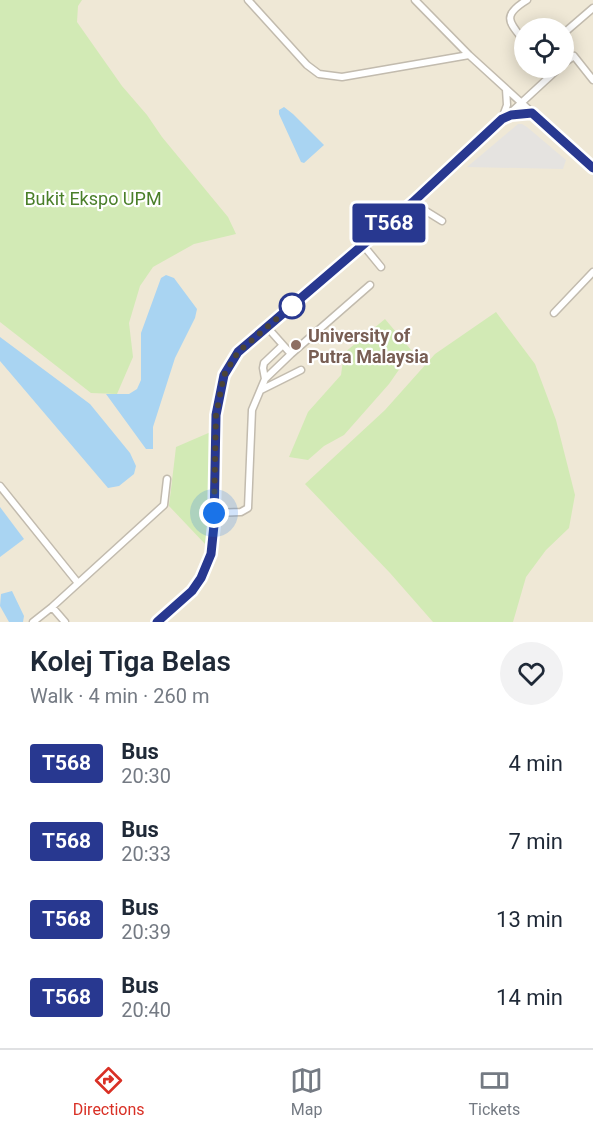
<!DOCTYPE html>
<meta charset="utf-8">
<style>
body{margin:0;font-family:Roboto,sans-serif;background:#f2f2f3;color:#1f2937;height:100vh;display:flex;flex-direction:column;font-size:22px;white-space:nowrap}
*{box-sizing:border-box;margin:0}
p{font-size:20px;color:#747a83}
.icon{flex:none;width:33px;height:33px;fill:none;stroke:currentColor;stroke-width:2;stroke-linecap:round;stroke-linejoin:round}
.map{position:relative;height:622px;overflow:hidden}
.sheet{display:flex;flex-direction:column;background:#fff;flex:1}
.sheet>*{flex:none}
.badge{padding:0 12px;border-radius:4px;font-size:21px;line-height:39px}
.tools{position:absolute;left:514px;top:18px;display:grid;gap:12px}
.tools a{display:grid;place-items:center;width:60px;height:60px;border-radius:50%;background:#fff;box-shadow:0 3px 15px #0003;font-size:30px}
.you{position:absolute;width:30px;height:30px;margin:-15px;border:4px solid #fff;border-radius:50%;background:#1a73e8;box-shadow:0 0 0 9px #1a73e833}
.map>.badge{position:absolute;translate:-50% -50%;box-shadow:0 0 0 3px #fff}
.round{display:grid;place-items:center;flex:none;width:63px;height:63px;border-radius:32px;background:#f2f2f3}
.overview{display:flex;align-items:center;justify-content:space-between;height:102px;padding:0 30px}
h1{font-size:28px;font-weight:600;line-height:45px}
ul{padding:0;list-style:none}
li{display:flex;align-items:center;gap:18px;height:78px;padding:0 30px}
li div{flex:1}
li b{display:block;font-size:22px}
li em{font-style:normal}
li .badge{min-width:66px;font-weight:700;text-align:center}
.tab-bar{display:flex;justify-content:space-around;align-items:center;height:84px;border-top:2px solid #e0e1e3;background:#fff;font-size:16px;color:#747a83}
.tab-bar a{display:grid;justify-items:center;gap:3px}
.tab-bar .active{color:#d93025}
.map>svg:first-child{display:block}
.education{fill:#efe8d6;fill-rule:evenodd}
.green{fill:#d2eab5}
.parking{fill:#e5e3e0}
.water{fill:#a9d4f2}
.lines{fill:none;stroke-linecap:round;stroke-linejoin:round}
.minor-casing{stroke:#c2bbae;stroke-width:9}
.minor{stroke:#fff;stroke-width:6}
.line-casing{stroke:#fff;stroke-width:14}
.line{stroke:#283890;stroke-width:9}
.walk{stroke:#4b4439;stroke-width:6;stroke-dasharray:0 10.8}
.stop-dot{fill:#fff;stroke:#283890;stroke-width:3}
.education-dot{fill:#8d6e63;stroke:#fff;stroke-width:2}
.labels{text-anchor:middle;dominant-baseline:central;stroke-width:4.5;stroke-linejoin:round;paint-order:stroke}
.park-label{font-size:18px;fill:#4a7f2a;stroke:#fff}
.education-label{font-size:18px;font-weight:bold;fill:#785e54;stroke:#fff;text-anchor:start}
</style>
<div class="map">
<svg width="593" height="622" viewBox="0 0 593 622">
<rect width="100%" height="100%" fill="#f6f3ec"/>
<path class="education" d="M0 0H593V622H0ZM525 28H564V68H525Z"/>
<path class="green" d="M0 0H82L78 6 77 22 122 86 147 115 162 137 228 217 236 234 194 244 153 267 140 286 129 323 133 357 117 394 91 393 0 322Z
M496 312 535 364 556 420 575 495 569 528 546 550 526 577 513 622H433L390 573 305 484 385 410 435 354Z
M385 319 412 351 389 384 344 435 324 446 308 460 289 457 308 412 341 375 344 353Z
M213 431 206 545 169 506 176 447Z"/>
<path class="parking" d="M518 124H522L527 127 566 160 563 169 467 167Z"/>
<path class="water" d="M284 107 293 114 324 145 304 163 301 162 279 114V110Z
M166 275 174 278 197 309 195 318 175 358 153 427V449H146L106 394H129L137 389 141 380V333L161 278Z
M0 337 90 404 130 453 136 466 134 474 119 486 108 488 0 361Z
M0 507 24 539 0 557Z
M12 591 24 616 23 622H9L0 606 1 594Z"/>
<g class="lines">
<g class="minor-casing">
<path id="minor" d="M248 0 307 65 319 74 342 77 469 55
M415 0 469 55 593 168
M564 33 593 8
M525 42C509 22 501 16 527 0
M564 63 574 56 593 80
M503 116 507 105 506 89
M505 118 518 114 532 113
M413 203 442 221
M363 245 381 267
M554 313 593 272
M291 354 370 285
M265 379 263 368 264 363 283 345
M261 390 301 370
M0 486 78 583
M214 513 241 512 248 508 252 410 265 379 291 354 267 327
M52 607 65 622
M33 622 52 607 164 505 167 479
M157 622C189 594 208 582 214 537L216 415 224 375 239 352 413 203 559 68"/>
</g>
<use href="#minor" class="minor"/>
</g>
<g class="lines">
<g class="line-casing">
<path id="line" d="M157 622 192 591 201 578 211 554 214 525 216 415 224 375 238 352 413 202 502 119 511 115 532 113 593 168"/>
</g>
<use href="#line" class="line"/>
<path class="walk" d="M214 513 216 415 224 375 238 352 293 305 292 306"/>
</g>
<circle class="stop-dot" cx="292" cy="306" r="12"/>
<circle class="education-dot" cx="296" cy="345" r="6"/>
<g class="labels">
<g class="park-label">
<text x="93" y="198">Bukit Ekspo UPM</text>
</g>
<g class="education-label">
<text x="308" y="335">University of<tspan x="308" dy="21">Putra Malaysia</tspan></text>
</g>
</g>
</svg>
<div class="tools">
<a><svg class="icon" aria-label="locate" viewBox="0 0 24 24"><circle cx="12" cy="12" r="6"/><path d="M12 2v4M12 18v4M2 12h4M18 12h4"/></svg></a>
</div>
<div class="you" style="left:214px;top:513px"></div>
<b class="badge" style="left:389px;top:223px;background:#283890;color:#fff">T568</b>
</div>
<section class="sheet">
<div class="overview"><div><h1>Kolej Tiga Belas</h1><p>Walk · 4 min · 260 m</p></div><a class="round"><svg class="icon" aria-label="heart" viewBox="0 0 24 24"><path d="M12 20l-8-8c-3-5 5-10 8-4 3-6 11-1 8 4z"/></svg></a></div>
<ul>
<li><span class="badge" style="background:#283890;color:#fff">T568</span><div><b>Bus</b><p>20:30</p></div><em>4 min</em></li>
<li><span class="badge" style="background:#283890;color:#fff">T568</span><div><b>Bus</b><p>20:33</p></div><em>7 min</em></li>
<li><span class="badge" style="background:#283890;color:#fff">T568</span><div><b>Bus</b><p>20:39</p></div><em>13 min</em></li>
<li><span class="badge" style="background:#283890;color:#fff">T568</span><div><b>Bus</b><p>20:40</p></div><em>14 min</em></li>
</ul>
</section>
<nav class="tab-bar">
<a class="active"><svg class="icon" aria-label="directions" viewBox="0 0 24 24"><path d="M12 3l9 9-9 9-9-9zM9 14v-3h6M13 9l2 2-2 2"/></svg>Directions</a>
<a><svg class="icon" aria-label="map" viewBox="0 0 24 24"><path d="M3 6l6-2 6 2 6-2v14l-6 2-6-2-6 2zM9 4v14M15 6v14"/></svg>Map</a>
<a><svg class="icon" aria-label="tickets" viewBox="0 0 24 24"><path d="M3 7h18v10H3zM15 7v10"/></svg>Tickets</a>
</nav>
